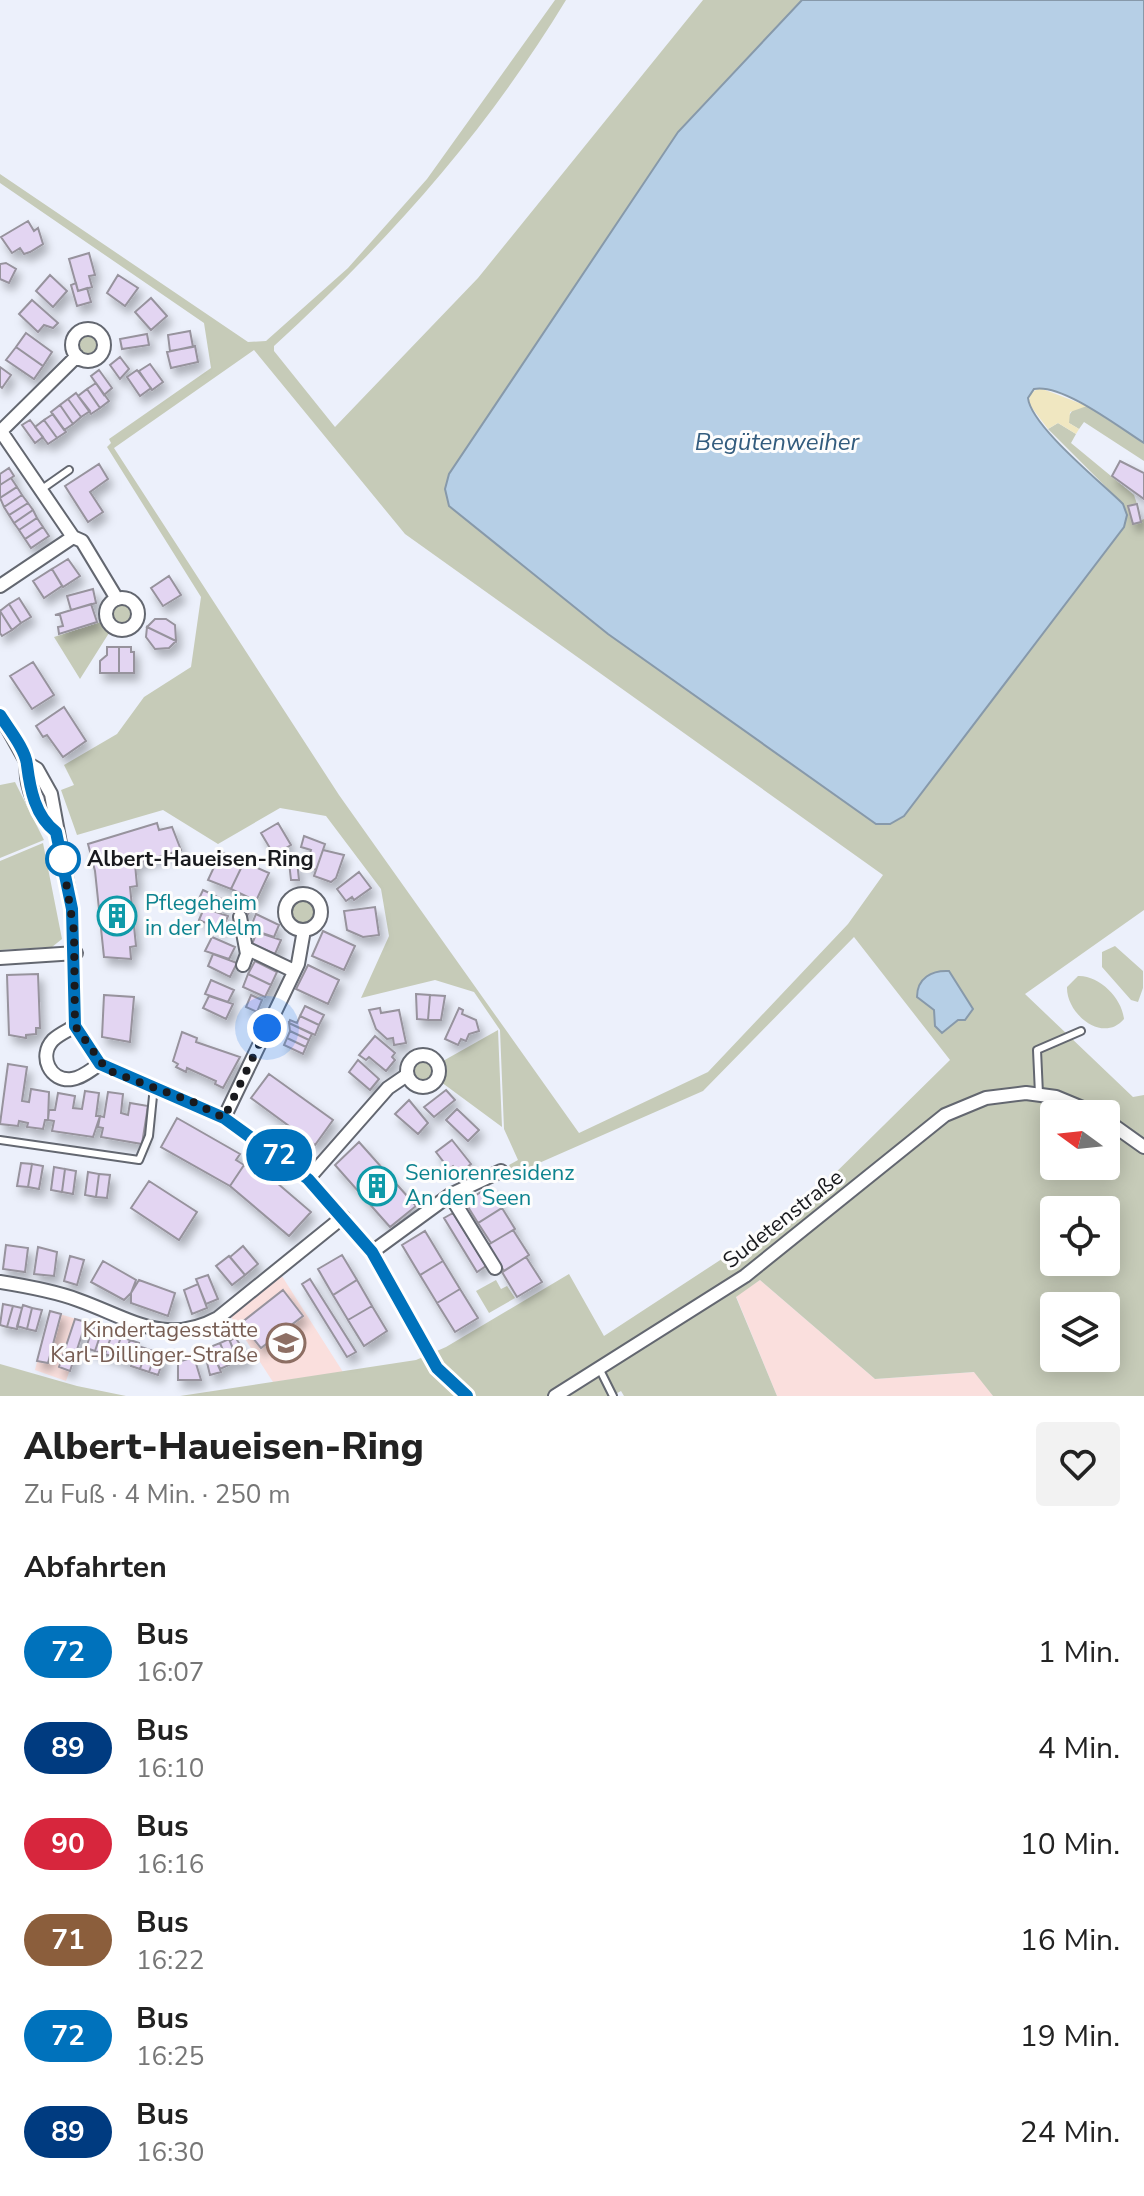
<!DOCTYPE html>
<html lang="de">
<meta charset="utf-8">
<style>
body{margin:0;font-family:"Nunito Sans",sans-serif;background:#f2f2f2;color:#222;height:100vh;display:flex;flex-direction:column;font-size:30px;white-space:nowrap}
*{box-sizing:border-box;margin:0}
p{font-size:26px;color:#767676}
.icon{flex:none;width:44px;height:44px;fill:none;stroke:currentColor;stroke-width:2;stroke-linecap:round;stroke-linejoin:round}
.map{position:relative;height:1396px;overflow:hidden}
.panel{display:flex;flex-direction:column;background:#fff;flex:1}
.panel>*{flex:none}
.badge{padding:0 16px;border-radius:26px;font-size:28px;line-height:52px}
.needle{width:52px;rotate:285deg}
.buttons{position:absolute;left:1040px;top:1100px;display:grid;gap:16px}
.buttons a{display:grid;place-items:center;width:80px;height:80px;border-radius:8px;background:#fff;box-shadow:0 4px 20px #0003;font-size:40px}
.you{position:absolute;width:40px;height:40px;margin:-20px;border:6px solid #fff;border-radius:50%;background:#1a73e8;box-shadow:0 0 0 12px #1a73e833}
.map>.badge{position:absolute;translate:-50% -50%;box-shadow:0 0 0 4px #fff}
h2{padding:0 24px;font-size:30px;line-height:72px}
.round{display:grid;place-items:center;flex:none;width:84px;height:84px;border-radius:8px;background:#f2f2f2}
.overview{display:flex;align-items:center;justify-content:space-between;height:136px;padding:0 24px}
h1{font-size:38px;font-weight:800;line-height:60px}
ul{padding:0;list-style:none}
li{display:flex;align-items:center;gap:24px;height:96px;padding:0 24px}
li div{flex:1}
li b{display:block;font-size:30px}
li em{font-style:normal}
li .badge{min-width:88px;font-weight:700;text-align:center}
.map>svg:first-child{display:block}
.industrial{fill:#fadfdd}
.green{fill:#c6cbb8;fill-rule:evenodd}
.sand{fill:#f0e7c1}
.water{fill:#b6cfe6;stroke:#8799aa;stroke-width:2}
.building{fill:#e3d5f2;stroke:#97939d;stroke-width:2;filter:url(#shadow)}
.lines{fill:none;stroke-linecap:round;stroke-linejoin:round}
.service-casing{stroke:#636770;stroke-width:10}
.minor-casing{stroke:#636770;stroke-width:16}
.service{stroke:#fff;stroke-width:6}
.minor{stroke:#fff;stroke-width:12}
.line-casing{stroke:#fff;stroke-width:18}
.line{stroke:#0072bc;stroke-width:12}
.walk{stroke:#191a1e;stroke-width:8;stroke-dasharray:0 14.4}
.stop-dot{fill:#fff;stroke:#0072bc;stroke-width:4}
.labels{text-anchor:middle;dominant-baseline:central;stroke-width:6;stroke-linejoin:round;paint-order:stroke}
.stop-label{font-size:22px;font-weight:bold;fill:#191a1e;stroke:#fdfdfd;text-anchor:start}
.culture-label{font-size:22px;fill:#0d838f;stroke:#fdfdfd;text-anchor:start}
.street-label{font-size:22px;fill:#191a1e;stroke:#fdfdfd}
.education-label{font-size:22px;fill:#785e54;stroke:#fdfdfd;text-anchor:end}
.water-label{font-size:24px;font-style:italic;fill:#335c7e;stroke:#fdfdfd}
</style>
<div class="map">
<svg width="1144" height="1396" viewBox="0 0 1144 1396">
<defs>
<filter id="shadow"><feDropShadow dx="4.5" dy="7" stdDeviation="4" flood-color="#0004"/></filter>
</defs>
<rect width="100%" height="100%" fill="#ecf0fb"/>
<path class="industrial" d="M280 1273 343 1372 273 1382 229 1314Z
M760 1280 875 1379 975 1372 993 1396H777L736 1296Z
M50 1311 86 1322 66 1381 35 1370Z"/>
<path class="green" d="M555 0H566C486 132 387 243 274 346V351L335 427 478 278 703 0H802L678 132 449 474 445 489 449 506 608 634 876 824H890L904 816 1124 527 1123 504 1048 429 1058 423 1076 434 1071 443 1134 495 1137 504 1128 506 1133 524 1144 519V910L1025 994 1133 1097 1144 1095V1396H993L974 1372 875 1379 760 1280 736 1297 777 1396H624L621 1391 612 1396H180L416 1360 446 1347 569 1274 604 1336 757 1236 818 1190 950 1060 854 937 703 1091 514 1174 509 1165 518 1160 504 1129 500 1030 474 992 435 980 361 998 389 936 381 889 326 816 280 808 218 844 163 810 77 835 61 790 74 785 64 765 117 734 144 697 191 667 201 597 107 447 111 443 109 439 211 368 204 323 0 183V174L248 342 266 341 348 268 427 179ZM254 350 405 534 883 875 848 924 708 1072 579 1133 339 795 114 448ZM1054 1114H1106V1166H1054ZM1054 1210H1106V1262H1054ZM1054 1306H1106V1358H1054Z
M72 345a16 16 0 1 1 32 0a16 16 0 1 1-32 0Z
M1087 406 1144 443V461L1084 422 1079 429 1069 423 1068 417 1074 408Z
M106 614a16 16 0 1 1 32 0a16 16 0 1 1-32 0Z
M101 622 109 633 80 679 54 637Z
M15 782 44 840 0 858V785Z
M43 843 62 939 52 947 0 950V861Z
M285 912a18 18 0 1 1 36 0a18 18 0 1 1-36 0Z
M1115 946 1143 971V988L1138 1002 1131 1000 1102 967V952Z
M1078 976C1099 975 1122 998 1124 1019 1103 1044 1066 1014 1067 987Z
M498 1030 502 1127 441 1082 443 1061Z
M407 1071a16 16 0 1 1 32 0a16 16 0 1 1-32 0Z
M496 1280 501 1289 507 1286 515 1298 489 1313 476 1291Z
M0 1364 77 1386 126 1396H0Z"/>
<path class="sand" d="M1040 388 1087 406 1070 412 1069 423 1079 429 1076 434 1058 423 1048 429 1029 404 1030 393Z"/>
<path class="water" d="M802 0H1144V443C1120 428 1062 383 1034 389L1028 398C1031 426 1102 483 1123 504L1127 515 1124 527 904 816 890 824H876L608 634 449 506 445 489 449 474 678 132Z
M949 971 973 1009 965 1020H958L942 1033 935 1026 934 1010 917 997C917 978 932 970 949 971Z"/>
<path class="building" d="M28 221 34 231 38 228 43 244 30 252 24 254 20 248 12 253 1 237Z
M89 253 95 275 89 276 92 287 78 291 69 259Z
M6 263 16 269 9 283 0 279V264Z
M50 275 67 291 53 307 36 291Z
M118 275 138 288 125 306 107 293Z
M76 283 78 291 87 288 91 302 77 306 71 285Z
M151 298 167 316 151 330 135 312Z
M32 300 58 323 53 328 44 325 38 332 19 314Z
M190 331 193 347 170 351 168 335Z
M26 333 52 352 43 366 16 347Z
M147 334 149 345 122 349 120 339Z
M195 346 198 362 171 368 167 352Z
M16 347 43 366 34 379 6 360Z
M120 357 129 369 120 379 110 365Z
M150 364 163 382 152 390 139 371Z
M0 367 11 375 2 388 0 386Z
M99 370 112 388 104 395 91 376Z
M137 370 151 388 140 396 127 377Z
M96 383 109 401 100 408 87 389Z
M87 389 100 408 91 414 78 396Z
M76 393 90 411 81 417 68 399Z
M68 399 81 417 73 424 60 405Z
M60 405 73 424 64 430 51 412Z
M53 414 66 432 57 438 44 420Z
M30 420 43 437 35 443 22 425Z
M44 420 57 438 48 444 35 427Z
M1120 461 1144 473V499L1112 476Z
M99 464 108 479 90 492 103 512 88 522 65 486Z
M9 468 14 476 0 485V474Z
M11 478 17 487 0 498V485Z
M17 487 22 495 4 507 0 498Z
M22 495 28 503 9 515 4 507Z
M28 503 33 510 14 523 9 515Z
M1137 504 1141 522 1133 524 1128 506Z
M33 510 37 518 19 530 14 523Z
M37 518 43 527 25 539 19 530Z
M43 527 49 536 31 548 25 539Z
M68 559 80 576 63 587 52 569Z
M52 569 62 586 44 598 33 581Z
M169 576 181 595 163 606 151 588Z
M93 589 96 603 71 610 67 596Z
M19 598 31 617 21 623 9 604Z
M9 604 21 623 12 630 0 611Z
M91 604 97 622 59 634 58 627 63 626 60 615H55Z
M0 611 12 630 2 636 0 633Z
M155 619H166L175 625 176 641 147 627Z
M147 627 176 641 169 648 155 649 146 637Z
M107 647H119V673H100V661L107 655Z
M119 647H131V652H134V673H119Z
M33 662 54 695 32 709 10 676Z
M64 707 86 741 63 757 47 735 43 737 36 726Z
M157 823 159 830 172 827 181 850 135 864 137 886 130 887 136 946 130 947 131 959 104 957 95 871 88 844Z
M278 823 291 845 274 855 261 833Z
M304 836 325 844 316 870 306 866 311 850 301 847Z
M323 850 344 855 336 878 331 882 314 876Z
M221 852 244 862 231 889 208 880Z
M297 861 299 880H291L289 862Z
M244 862 269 873 256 901 231 889Z
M359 872 371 888 354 900 352 897 346 901 337 889Z
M203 890 226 901 221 913 196 905Z
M240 902 252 907 247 916 236 911Z
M375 907 379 935 363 937 347 930 344 911Z
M204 908 228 916 222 930 199 920Z
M256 914 279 925 274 937 250 929Z
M323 931 355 946 344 970 312 956Z
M257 932 281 940 275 954 252 944Z
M212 937 235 947 229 959 205 951Z
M213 954 237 963 230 977 208 966Z
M255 961 277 972 271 985 248 974Z
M308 965 339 980 328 1004 296 989Z
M38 974 40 1028H36V1034L26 1035V1038L9 1035 7 975Z
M248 974 271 985 265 997 243 987Z
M211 980 234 990 228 1002 205 994Z
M416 994 430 995 428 1020 417 1019Z
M104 995 134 997 130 1042 102 1037Z
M251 995 262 1000 257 1012 246 1007Z
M430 995 445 996 441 1020H428Z
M209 996 233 1004 226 1019 203 1008Z
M305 1006 324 1015 319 1025 300 1016Z
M380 1008 381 1013 399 1010 406 1043 394 1045 393 1038 387 1039 376 1029 369 1010Z
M459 1008 463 1010 462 1014 476 1020 479 1031 469 1034 466 1041 461 1039 458 1045 445 1039Z
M300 1016 319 1025 315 1035 289 1023 290 1020 297 1023Z
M289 1023 312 1034 309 1040 290 1031Z
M290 1031 309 1040 306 1047 287 1038Z
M182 1032 197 1038 196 1042 240 1057 223 1088 215 1084 216 1081 187 1068 186 1072 176 1067 178 1064 173 1061Z
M375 1036 395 1053 392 1057 395 1060 386 1071 369 1057 366 1060 359 1055Z
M287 1038 306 1047 303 1054 284 1045Z
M358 1060 379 1079 370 1090 349 1072Z
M8 1064 27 1067 22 1101 29 1102 31 1089 49 1092 48 1120H45L43 1129 27 1127 28 1123 19 1121 18 1126 0 1124Z
M269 1074 333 1120 315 1145 251 1098Z
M446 1090 455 1100 434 1117 424 1107Z
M85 1091 99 1093 96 1116H100L93 1137 52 1131 54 1121 48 1120 49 1110H55L58 1093 75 1096 73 1108 82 1109Z
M108 1092 123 1094 121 1113 128 1115 130 1103 148 1106 142 1144 101 1137 103 1128 98 1127 100 1116 104 1117Z
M409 1100 428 1123 418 1134 395 1114Z
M457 1109 479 1130 468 1141 446 1120Z
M177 1118 240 1154 236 1160 244 1165 230 1186 161 1147Z
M452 1140 471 1164 459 1173 453 1166 449 1169 436 1152Z
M359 1142 416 1206 390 1227 335 1165Z
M21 1163 32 1164 28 1187 17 1186Z
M32 1164 43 1166 39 1189 28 1187Z
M244 1165 252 1170 256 1165 311 1212 289 1236 230 1186Z
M54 1167 65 1169 62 1192 51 1190Z
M65 1169 76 1171 73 1194 62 1192Z
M88 1172 99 1174 96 1197 85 1195Z
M99 1174 110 1175 107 1198 96 1197Z
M149 1181 197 1212 179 1240 131 1208Z
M489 1187 502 1208 478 1223 465 1202Z
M502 1208 515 1229 491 1243 478 1223Z
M453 1213 486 1266 477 1272 444 1218Z
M513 1230 529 1255 504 1271 488 1245Z
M425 1231 443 1261 420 1275 402 1245Z
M6 1245 28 1248 25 1272 3 1269Z
M243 1246 258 1264 245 1275 230 1257Z
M38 1247 57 1252 54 1276 34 1274Z
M342 1255 357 1280 333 1295 318 1269Z
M70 1256 84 1260 77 1285 64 1281Z
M229 1256 245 1275 232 1285 216 1266Z
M526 1257 542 1282 517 1297 502 1272Z
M103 1261 136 1280 131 1293 124 1300 91 1282Z
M443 1261 460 1289 437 1303 420 1275Z
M208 1275 218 1299 206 1304 196 1279Z
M310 1279 356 1352 347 1357 302 1284Z
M139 1280 175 1293 168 1316 131 1303V1293Z
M357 1280 372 1306 348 1320 333 1295Z
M198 1284 207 1308 192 1314 184 1290Z
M460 1289 478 1318 455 1332 437 1303Z
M283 1290 303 1316 261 1348 241 1323Z
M3 1304 13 1306 7 1327 0 1325Z
M23 1305 32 1308 27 1329 17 1326Z
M13 1306 22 1308 17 1329 7 1327Z
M372 1306 387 1331 364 1346 348 1320Z
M32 1308 42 1310 36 1331 27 1329Z
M50 1311 61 1314 48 1363 37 1361Z
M75 1319 86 1322 70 1371 59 1367Z
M93 1327 102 1330 95 1351 86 1348Z
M102 1330 112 1334 105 1354 95 1351Z
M112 1334 121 1337 114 1357 105 1354Z
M121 1337 130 1340 123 1360 114 1357Z
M235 1337 249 1358 239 1364 230 1341Z
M229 1339 238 1361 229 1365 220 1343Z
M130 1340 139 1343 132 1363 123 1360Z
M220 1343 229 1365 220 1369 210 1347Z
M138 1346 147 1349 140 1369 131 1366Z
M147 1349 156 1352 149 1372 140 1369Z
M211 1349 221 1372 210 1375 204 1350Z
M156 1352 165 1355 158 1375 149 1372Z
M194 1357 201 1380H178V1362Z"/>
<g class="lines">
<g class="service-casing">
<path id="service" d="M42 489 69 470
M1039 1094 1037 1050 1081 1031
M0 1140 139 1160 149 1136 154 1086
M600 1370 613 1396"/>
</g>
<g class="minor-casing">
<path id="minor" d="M72 345a16 16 0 1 1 32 0a16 16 0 1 1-32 0Z
M0 430 73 537 0 586
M1 431 77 356
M73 537 82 541 117 599
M106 614a16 16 0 1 1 32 0a16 16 0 1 1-32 0Z
M0 715 27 763 37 769 51 794 72 909 75 1026 100 1064 224 1118 308 1179 372 1252 437 1368 467 1396
M27 763C24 786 38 817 56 832
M285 912a18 18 0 1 1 36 0a18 18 0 1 1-36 0Z
M240 917 247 954 243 965
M246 948 294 971
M0 958 76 953
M75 1026C69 1030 59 1034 53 1040 38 1056 50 1082 72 1079 82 1078 92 1069 100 1064
M407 1071a16 16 0 1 1 32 0a16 16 0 1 1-32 0Z
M224 1118 298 964 304 930
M1106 1120 1144 1147
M308 1179 388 1088 407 1075
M450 1195 495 1268
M372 1252 450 1195 501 1171
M0 1282C25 1286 54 1291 78 1300 129 1318 165 1347 218 1318L343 1217
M555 1396 745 1276 945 1115 986 1098 1026 1093 1056 1097 1097 1114"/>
</g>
<use href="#service" class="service"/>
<use href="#minor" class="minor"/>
</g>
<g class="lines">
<g class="line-casing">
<path id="line" d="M0 715C8 728 26 750 27 765 30 789 35 816 56 832L72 909 75 1026 100 1064 224 1118 308 1179 372 1252 437 1368 467 1396"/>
</g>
<use href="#line" class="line"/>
<path class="walk" d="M63 859 61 851 74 931 75 1026 107 1070 193 1102 224 1118 267 1028"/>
</g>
<defs>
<g id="building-ring" transform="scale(2)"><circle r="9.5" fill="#fdfdfd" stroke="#0f9aa8" stroke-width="1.5"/><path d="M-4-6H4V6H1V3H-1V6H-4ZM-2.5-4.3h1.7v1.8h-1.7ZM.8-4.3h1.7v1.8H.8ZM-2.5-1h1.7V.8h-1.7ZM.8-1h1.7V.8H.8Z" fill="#0f9aa8"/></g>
<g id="school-ring" transform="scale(2)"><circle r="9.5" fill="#fdfdfd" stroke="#8d6e63" stroke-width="1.5"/><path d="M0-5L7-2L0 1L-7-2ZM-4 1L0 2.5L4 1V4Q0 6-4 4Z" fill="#8d6e63"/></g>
</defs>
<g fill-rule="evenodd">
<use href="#building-ring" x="117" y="916"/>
<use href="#building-ring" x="377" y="1186"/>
<use href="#school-ring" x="286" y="1343"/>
</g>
<circle class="stop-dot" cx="63" cy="859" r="16"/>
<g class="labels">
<g class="stop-label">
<text x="87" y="859">Albert-Haueisen-Ring</text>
</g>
<g class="culture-label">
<text x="145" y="903">Pflegeheim<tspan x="145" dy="25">in der Melm</tspan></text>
<text x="405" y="1173">Seniorenresidenz<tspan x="405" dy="25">An den Seen</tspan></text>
</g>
<g class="street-label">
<text transform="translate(783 1219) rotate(-38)">Sudetenstraße</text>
</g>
<g class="education-label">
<text x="258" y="1330">Kindertagesstätte<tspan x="258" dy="25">Karl-Dillinger-Straße</tspan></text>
</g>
<g class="water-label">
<text x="777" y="442">Begütenweiher</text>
</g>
</g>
</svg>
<div class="buttons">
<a><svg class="needle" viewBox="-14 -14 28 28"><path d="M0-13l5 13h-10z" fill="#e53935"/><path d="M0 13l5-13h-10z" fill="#767676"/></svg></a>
<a><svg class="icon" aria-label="locate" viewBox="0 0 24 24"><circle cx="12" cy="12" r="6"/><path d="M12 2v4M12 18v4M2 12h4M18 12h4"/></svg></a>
<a><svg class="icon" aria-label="layers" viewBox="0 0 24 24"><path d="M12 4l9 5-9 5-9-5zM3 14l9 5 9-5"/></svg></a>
</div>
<div class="you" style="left:267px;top:1028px"></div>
<b class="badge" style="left:279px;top:1155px;background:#0072bc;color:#fff">72</b>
</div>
<section class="panel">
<div class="overview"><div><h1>Albert-Haueisen-Ring</h1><p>Zu Fuß · 4 Min. · 250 m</p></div><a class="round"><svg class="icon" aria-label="heart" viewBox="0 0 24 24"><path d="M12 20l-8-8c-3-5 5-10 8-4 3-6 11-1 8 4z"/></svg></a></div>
<h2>Abfahrten</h2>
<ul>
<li><span class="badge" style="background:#0072bc;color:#fff">72</span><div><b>Bus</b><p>16:07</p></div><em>1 Min.</em></li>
<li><span class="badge" style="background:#003b80;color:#fff">89</span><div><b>Bus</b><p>16:10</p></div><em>4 Min.</em></li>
<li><span class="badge" style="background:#d7263d;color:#fff">90</span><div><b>Bus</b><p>16:16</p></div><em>10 Min.</em></li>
<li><span class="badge" style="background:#8b5e3c;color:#fff">71</span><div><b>Bus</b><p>16:22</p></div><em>16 Min.</em></li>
<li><span class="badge" style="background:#0072bc;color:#fff">72</span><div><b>Bus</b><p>16:25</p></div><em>19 Min.</em></li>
<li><span class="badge" style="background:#003b80;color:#fff">89</span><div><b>Bus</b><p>16:30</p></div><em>24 Min.</em></li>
</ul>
</section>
